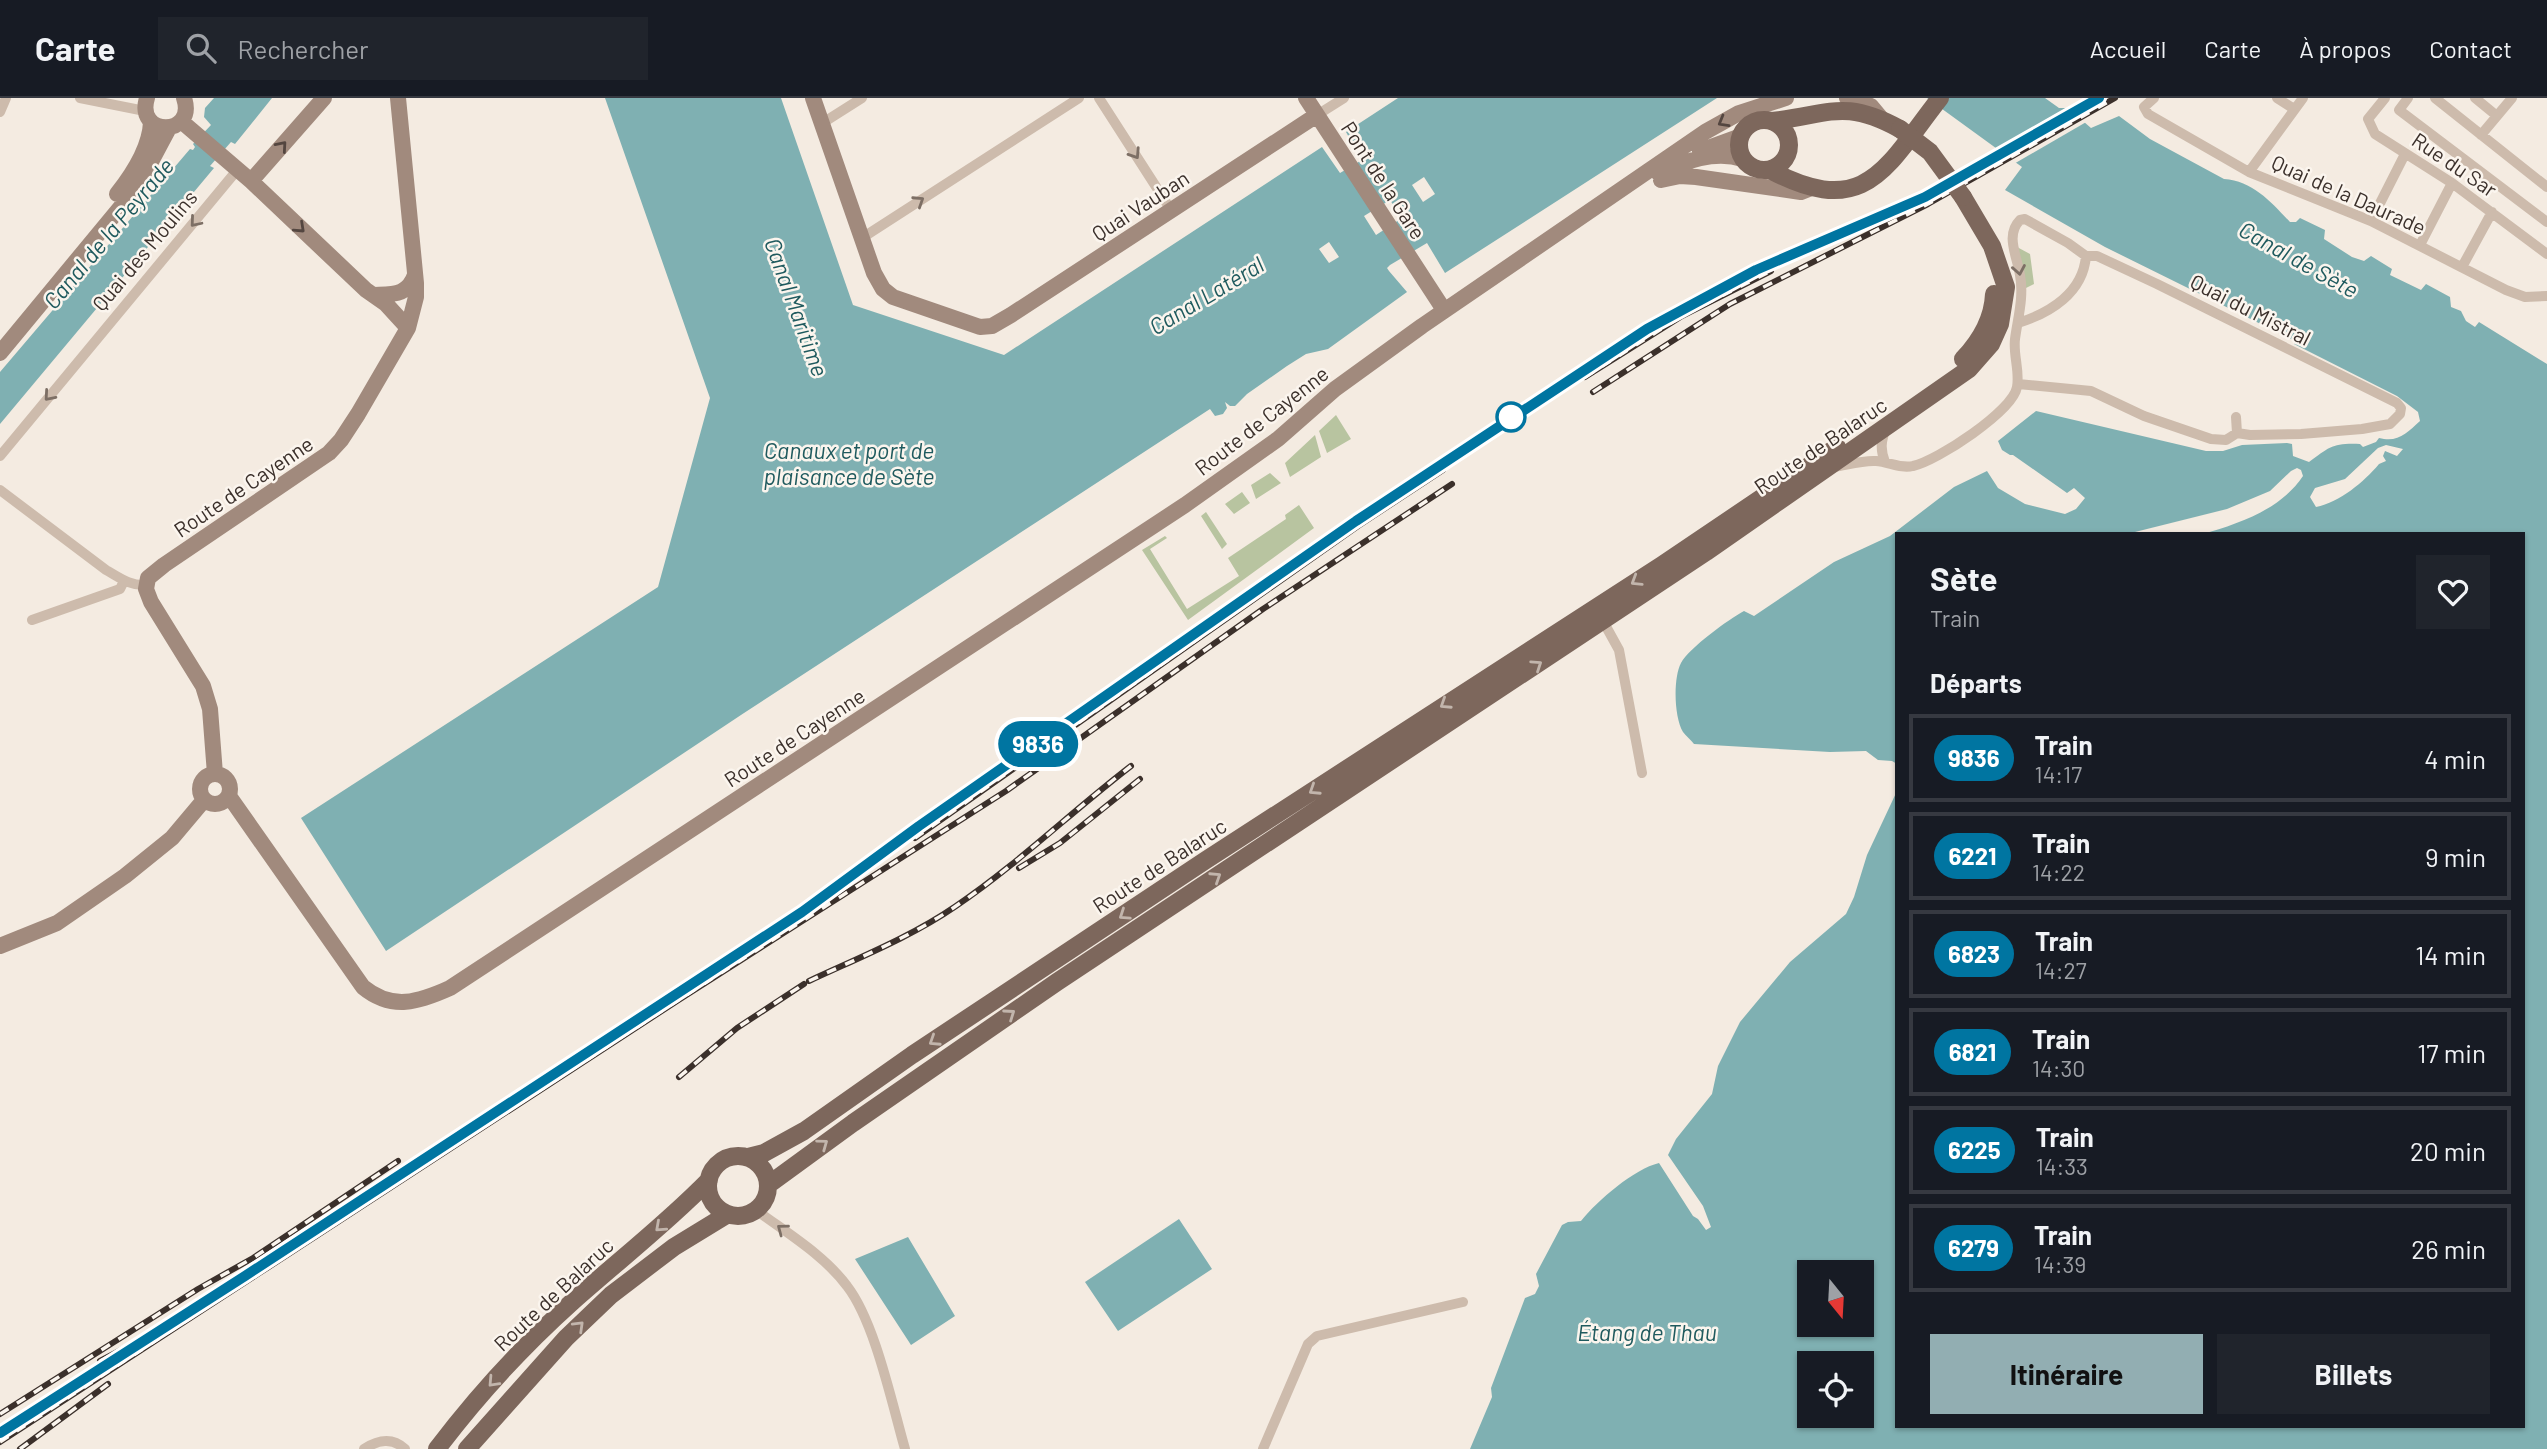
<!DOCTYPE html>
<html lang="fr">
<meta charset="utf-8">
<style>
body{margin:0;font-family:Barlow,sans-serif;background:#20242c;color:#f1f3f6;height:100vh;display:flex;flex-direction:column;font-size:26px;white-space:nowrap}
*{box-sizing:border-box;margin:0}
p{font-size:23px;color:#9ea1a6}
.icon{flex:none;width:38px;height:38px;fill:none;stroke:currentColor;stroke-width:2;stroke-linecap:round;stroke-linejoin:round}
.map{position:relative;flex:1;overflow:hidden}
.details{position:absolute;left:1895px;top:434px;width:630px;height:896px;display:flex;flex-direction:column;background:#171b24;border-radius:0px;box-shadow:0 2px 5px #0004}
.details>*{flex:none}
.badge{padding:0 14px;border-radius:23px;font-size:24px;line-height:46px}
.needle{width:46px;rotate:162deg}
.tools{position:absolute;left:1797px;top:1162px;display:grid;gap:14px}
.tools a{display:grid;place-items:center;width:77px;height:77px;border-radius:0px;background:#171b24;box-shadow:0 2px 5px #0004;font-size:35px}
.map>.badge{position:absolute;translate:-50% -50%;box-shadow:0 0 0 4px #fff}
h2{padding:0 35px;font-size:26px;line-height:63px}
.round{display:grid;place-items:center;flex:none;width:74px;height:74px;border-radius:0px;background:#20242c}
.head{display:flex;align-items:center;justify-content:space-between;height:119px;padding:0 35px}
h1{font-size:33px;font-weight:700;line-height:52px}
.cta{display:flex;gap:14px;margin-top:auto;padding:14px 35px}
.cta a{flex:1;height:80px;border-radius:0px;background:#92aeb2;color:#111;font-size:28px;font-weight:700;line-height:80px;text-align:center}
.cta a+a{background:#20242c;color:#f1f3f6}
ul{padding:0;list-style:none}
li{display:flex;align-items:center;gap:21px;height:88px;margin:0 14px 10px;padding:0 21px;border:4px solid #363941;border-radius:0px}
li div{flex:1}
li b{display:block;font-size:26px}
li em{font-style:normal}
li .badge{min-width:77px;font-weight:700;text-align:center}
header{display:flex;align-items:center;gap:42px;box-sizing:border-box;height:98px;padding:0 35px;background:#171b24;border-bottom:2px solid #363941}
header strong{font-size:33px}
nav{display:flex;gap:38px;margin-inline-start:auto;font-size:24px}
.search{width:490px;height:63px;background:#20242c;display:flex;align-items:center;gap:18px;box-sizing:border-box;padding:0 24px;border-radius:0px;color:#9ea1a6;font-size:26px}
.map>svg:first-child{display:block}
.green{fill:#b8c4a0}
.water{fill:#7fb0b2;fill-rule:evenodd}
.pier{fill:#f4ebe1}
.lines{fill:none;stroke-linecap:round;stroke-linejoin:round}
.street{stroke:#cdbbac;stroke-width:10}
.secondary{stroke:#a18a7d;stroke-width:16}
.primary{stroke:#7d675c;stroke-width:18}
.rail-casing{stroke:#3b302b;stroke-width:6}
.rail{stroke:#fbf5ee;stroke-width:3.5;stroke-dasharray:10;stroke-linecap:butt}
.primary-bridge{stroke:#7d675c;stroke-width:18}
.oneway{stroke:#544640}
.oneway2{stroke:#7d6f65}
.oneway3{stroke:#c2b5ac}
.line-casing{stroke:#fff;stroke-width:16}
.line{stroke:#0075a1;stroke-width:10}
.stop-dot{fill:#fff;stroke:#0075a1;stroke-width:3.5}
.labels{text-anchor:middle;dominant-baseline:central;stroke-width:5;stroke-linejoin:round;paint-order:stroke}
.street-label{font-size:21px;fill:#3b302b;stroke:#fbf5ee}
.water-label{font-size:23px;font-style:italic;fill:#1f5a5e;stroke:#fbf5ee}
</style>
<header>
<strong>Carte</strong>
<div class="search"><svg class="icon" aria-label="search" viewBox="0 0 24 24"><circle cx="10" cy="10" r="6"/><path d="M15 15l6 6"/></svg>Rechercher</div>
<nav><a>Accueil</a><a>Carte</a><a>À propos</a><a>Contact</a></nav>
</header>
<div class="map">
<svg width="2547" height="1351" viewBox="0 0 2547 1351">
<rect width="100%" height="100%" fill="#f4ebe1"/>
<path class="green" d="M2017 149 2030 156 2034 186 2026 190Z
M1336 317 1351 341 1327 355 1319 333Z
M1315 337 1321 359 1290 379 1285 365Z
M1270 375 1281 385 1256 401 1251 387Z
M1242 394 1250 405 1234 416 1225 406Z
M1299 407 1314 430 1188 522 1142 452 1165 438 1167 440 1150 451 1187 511 1239 478 1228 460 1286 421 1285 417Z
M1206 414 1227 446 1222 451 1201 418Z"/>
<path class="water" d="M214 0H272L235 46 231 44 210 68 214 70 0 326V274L190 51 193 52 195 49 193 46 211 27 204 19 205 10Z
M605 0H781L853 207 1004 257 1322 49 1340 75 1362 62 1346 34 1398 0H1717L1445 175 1427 145 1390 167 1387 170 1389 173 1407 194 1328 251 1306 256 1287 268 1247 296 1235 308H1230L1225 304 1227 310 1223 316 1215 318 1210 311 744 615 386 853 301 720 658 489 710 300ZM1424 79 1435 96 1423 104 1412 87ZM1390 102 1402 120 1376 137 1364 118ZM1329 144 1339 159 1329 165 1319 151Z
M1927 0H2045L2059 10H2068L2091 30 2119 18 2150 41 2224 81C2253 83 2271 104 2290 124H2296L2300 120 2325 132 2324 141 2352 159 2364 163 2371 158 2392 171 2390 177 2421 192 2426 186 2450 199 2451 209 2461 213 2466 223 2475 229 2479 224 2547 266V1351H1470L1492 1299 1491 1290 1525 1200 1535 1196 1539 1188 1536 1176 1562 1127 1568 1124 1581 1123C1598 1102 1634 1071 1659 1065L1693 1118 1698 1121 1706 1132 1711 1129 1703 1108 1668 1057 1676 1041 1712 996 1718 968 1740 924 1790 864 1846 816 1854 799 1867 757 1897 693V1328H2524V436H2202C2239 426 2281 411 2303 378L2301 372 2297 370 2291 373 2270 393 2227 411 2135 434 1897 436V666L1892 663 1878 662 1866 653 1830 654 1694 646C1691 642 1686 638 1683 634 1674 619 1673 580 1681 565 1689 550 1729 521 1744 513L1754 518 1834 464 1890 438 1954 389 1987 373 1998 390 2025 406 2065 416 2076 411 2085 400 2074 390 2067 395 2013 357H2010L2002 352 1998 343 2036 313 2206 353H2223L2242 347 2287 345 2292 346 2293 358 2309 364C2330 349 2332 345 2360 346L2363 349 2376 344 2379 340C2398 345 2407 335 2420 323L2418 314 2397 298 2294 246 2295 243 2105 149 2005 92 2022 69ZM2386 347 2403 351 2397 358 2385 353 2383 358 2386 363 2379 366C2364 384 2340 404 2316 409L2310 399 2315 390 2345 381 2378 350ZM1810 1174H1862V1227H1810ZM1810 1265H1862V1318H1810Z
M1179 1121 1212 1171 1118 1233 1085 1184Z
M908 1139 955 1218 911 1247 855 1161Z"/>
<path class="pier" d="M2070 8 2088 23 2012 67 1993 52Z"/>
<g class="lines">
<path class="street" d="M80 0 145 13
M1099 0 1171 112
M2154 0 2144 9 2148 16 2249 74 2371 123 2506 192 2525 199 2547 198
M2277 0 2294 11
M2385 0 2368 21 2375 36 2452 85 2547 156
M2408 0 2399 12 2547 124
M2435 0 2547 89
M2475 0 2497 18
M0 14 6 0
M1317 17 1344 0
M821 26 862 0
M2481 37 2512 0
M2249 74 2303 0
M2371 123 2405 56
M862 140 1079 0
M2420 147 2452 85
M2462 169 2492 114
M2018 225C2050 215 2083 195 2086 158
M2018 286 2091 293 2144 318 2211 341 2226 342 2237 335 2250 337 2301 336 2362 331 2390 326 2400 316 2401 310 2397 305 2157 186 2097 158H2086
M2236 319 2237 335
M0 358 238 71
M1885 364C1880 351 1881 343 1886 330
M1834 369C1847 367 1863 362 1876 363 1889 364 1901 371 1913 368 1937 363 2013 313 2017 289 2020 273 2013 257 2015 241 2018 219 2024 199 2020 177 2017 158 2005 137 2020 122L2025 121 2068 145 2086 158
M0 392 106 472C120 480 130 488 146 487
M32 522 120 491 124 483
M1603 523 1619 552 1642 675
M756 1112C787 1135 824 1157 847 1188 875 1224 892 1306 905 1351
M364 1351C378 1342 392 1339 405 1351
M1263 1351 1308 1246 1317 1238 1463 1204"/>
<path class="secondary" d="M147 0C135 39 197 39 184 0
M813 0 874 175 883 191 893 199 980 229 992 228 1011 217 1317 17
M1306 0 1444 212
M1847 0 1871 8 1881 20
M181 23 251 83 324 0
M1700 53 1741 38
M1659 76C1685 63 1714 52 1743 61
M1661 82 1680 78 1696 79 1801 94 1811 90
M251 83 366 192 386 206 408 230
M117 96C132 77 150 49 151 24
M375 197C394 196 408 197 415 177
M0 255 124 105 145 75 169 30
M200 691a15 15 0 1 1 30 0a15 15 0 1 1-30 0Z
M215 676 210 611 203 588 151 504 146 491 148 480 164 467 329 355 341 342 358 316 408 230 416 199V185L398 0
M229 698 363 889C392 913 419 904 450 890L1185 407 1278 341 1335 291 1422 228 1705 34 1739 15 1786 0
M0 848 57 825 125 778 172 740 204 702"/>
<path class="primary" d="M1739 47a25 25 0 1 1 50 0a25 25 0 1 1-50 0Z
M1772 23C1830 17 1843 0 1900 31
M1770 72C1866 123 1886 69 1940 0
M1963 261C1980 243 1993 221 1994 196
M708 1088a30 30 0 1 1 60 0a30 30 0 1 1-60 0Z
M748 1059 764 1055 804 1033 912 957 1206 762 1662 467 1837 349
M768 1087 853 1025 1057 884 1706 454 1969 271 1991 246 2000 226 2006 189 1992 148 1963 99
M437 1351C477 1298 523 1248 572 1204 618 1163 666 1126 709 1082
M467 1351 566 1240 611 1197 674 1149 728 1116"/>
<g class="rail-casing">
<path id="rail" d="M1758 171 1897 112
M1585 279 1682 218 1771 173
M1593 294 1730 206 1928 106 2115 0
M915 740 1358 428 1443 372
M1019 770 1060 745 1140 681
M831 794 920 727
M809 883C858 860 911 839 956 808 1018 766 1071 714 1131 668
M679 979 737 930 804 886
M100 1263 144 1240
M0 1316 198 1191 253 1160 398 1063
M0 1344 677 903 1006 693 1263 511 1452 386
M20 1351 108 1286"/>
</g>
<use href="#rail" class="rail"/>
<path class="primary-bridge" d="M1900 31 1930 54 1963 99"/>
</g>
<defs><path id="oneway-chevron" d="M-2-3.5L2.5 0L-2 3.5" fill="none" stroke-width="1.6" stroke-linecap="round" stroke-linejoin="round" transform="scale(1.75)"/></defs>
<g class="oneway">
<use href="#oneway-chevron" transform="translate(1723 24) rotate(150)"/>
<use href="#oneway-chevron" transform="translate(282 48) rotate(-49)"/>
<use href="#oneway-chevron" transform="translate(300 130) rotate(43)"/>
</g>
<g class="oneway2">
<use href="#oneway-chevron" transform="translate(1135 56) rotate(57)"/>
<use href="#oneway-chevron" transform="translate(919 103) rotate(-33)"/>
<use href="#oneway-chevron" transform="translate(195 124) rotate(130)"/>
<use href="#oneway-chevron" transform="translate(2019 172) rotate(80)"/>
<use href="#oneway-chevron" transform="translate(49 298) rotate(131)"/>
<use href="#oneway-chevron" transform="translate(782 1131) rotate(-143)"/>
</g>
<g class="oneway3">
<use href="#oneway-chevron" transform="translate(1636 483) rotate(148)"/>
<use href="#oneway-chevron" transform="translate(1537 567) rotate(-34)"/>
<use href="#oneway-chevron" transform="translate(1445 606) rotate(147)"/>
<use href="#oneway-chevron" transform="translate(1314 692) rotate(147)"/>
<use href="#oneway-chevron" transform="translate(1216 779) rotate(-33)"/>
<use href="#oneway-chevron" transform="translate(1124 817) rotate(146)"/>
<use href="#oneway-chevron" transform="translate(1010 916) rotate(-35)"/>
<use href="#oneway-chevron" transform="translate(934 943) rotate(147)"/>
<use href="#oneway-chevron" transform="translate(823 1046) rotate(-36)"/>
<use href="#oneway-chevron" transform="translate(660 1129) rotate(138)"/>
<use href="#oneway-chevron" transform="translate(579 1228) rotate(-44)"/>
<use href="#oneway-chevron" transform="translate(493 1284) rotate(133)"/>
</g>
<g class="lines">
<g class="line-casing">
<path id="line" d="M0 1335 245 1178 802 814 919 728 1356 423 1647 231 1756 172 1925 99 2099 0"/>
</g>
<use href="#line" class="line"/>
</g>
<circle class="stop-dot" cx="1511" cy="319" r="14"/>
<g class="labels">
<g class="street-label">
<text transform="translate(2455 66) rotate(34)">Rue du Sar</text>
<text transform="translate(1384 82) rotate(57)">Pont de la Gare</text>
<text transform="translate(2349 96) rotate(24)">Quai de la Daurade</text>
<text transform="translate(1140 107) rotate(-33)">Quai Vauban</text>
<text transform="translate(144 152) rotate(-50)">Quai des Moulins</text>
<text transform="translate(2251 211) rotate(27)">Quai du Mistral</text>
<text transform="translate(1261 322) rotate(-38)">Route de Cayenne</text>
<text transform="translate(1820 347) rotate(-34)">Route de Balaruc</text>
<text transform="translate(243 388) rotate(-34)">Route de Cayenne</text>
<text transform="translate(794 639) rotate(-33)">Route de Cayenne</text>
<text transform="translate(1159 767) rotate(-33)">Route de Balaruc</text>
<text transform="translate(553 1196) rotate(-43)">Route de Balaruc</text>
</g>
<g class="water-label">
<text transform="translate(108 135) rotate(-50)">Canal de la Peyrade</text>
<text transform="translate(2299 161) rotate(29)">Canal de Sète</text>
<text transform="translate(1206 197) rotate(-31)">Canal Latéral</text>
<text transform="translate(797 209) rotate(70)">Canal Maritime</text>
<text x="849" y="352">Canaux et port de<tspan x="849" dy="26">plaisance de Sète</tspan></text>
<text x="1647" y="1234">Étang de Thau</text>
</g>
</g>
</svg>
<div class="tools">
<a><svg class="needle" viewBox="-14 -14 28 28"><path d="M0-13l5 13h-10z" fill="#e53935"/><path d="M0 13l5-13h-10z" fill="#9ea1a6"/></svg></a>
<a><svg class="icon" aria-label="locate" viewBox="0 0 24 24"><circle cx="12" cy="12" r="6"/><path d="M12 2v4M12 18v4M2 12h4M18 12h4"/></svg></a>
</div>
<b class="badge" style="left:1038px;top:646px;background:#0075a1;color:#fff">9836</b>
<section class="details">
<div class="head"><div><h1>Sète</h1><p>Train</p></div><a class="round"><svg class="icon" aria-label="heart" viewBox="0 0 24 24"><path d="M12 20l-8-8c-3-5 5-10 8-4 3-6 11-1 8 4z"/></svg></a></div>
<h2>Départs</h2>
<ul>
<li><span class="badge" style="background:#0075a1;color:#fff">9836</span><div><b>Train</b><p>14:17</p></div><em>4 min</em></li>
<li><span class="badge" style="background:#0075a1;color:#fff">6221</span><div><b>Train</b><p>14:22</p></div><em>9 min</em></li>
<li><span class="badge" style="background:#0075a1;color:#fff">6823</span><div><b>Train</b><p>14:27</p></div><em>14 min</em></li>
<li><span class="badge" style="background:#0075a1;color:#fff">6821</span><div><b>Train</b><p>14:30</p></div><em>17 min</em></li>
<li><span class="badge" style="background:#0075a1;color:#fff">6225</span><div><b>Train</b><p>14:33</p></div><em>20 min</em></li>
<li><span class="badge" style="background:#0075a1;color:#fff">6279</span><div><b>Train</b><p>14:39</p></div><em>26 min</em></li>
</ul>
<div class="cta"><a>Itinéraire</a><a>Billets</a></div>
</section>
</div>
